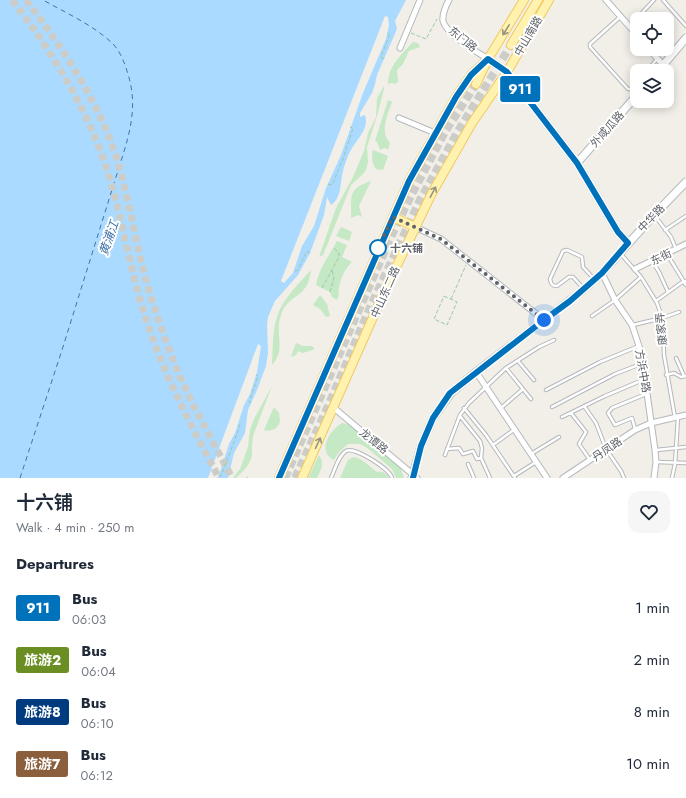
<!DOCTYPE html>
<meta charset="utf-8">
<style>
body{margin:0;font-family:Jost,"Noto Sans SC",sans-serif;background:#f6f6f7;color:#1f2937;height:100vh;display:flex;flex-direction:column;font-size:15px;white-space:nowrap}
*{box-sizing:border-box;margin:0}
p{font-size:13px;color:#747a83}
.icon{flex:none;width:22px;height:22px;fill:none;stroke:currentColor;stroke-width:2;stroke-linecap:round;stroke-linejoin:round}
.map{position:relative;height:478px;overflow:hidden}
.sheet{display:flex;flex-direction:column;background:#fff;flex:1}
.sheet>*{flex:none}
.badge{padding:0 8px;border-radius:3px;font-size:14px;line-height:26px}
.controls{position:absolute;left:630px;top:12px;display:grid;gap:8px}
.controls a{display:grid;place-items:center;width:44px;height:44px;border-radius:8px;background:#fff;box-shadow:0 2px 10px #0003;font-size:20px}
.you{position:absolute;width:20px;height:20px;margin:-10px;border:3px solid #fff;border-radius:50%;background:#1a73e8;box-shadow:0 0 0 6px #1a73e833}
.map>.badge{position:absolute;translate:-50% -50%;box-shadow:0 0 0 2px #fff}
h2{padding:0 16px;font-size:15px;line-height:36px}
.round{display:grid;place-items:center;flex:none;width:42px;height:42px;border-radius:12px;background:#f6f6f7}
.headline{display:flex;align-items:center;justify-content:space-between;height:68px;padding:0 16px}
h1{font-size:19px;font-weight:600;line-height:30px}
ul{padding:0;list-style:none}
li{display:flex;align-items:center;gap:12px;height:52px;padding:0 16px}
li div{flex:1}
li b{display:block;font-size:15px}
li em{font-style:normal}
li .badge{min-width:44px;font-weight:700;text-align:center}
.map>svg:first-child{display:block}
.green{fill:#c5e8c5}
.water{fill:#aadaff}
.pier{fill:#f1efe8}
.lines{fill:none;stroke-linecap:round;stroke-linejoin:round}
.ferry{stroke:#4174aa;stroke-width:1;stroke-dasharray:5 4;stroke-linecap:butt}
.secondary-tunnel{stroke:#ccccc8;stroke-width:7;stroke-dasharray:7 3.5;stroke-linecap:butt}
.primary-tunnel{stroke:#ccccc8;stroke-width:8;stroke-dasharray:8 4;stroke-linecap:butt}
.lane-casing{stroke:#b5b8bc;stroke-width:4.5}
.street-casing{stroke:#b5b8bc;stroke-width:7}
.secondary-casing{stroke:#b6babf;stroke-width:9}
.primary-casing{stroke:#f2c960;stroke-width:10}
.path{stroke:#9cc7a9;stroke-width:1;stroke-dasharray:4 2;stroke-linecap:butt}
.lane{stroke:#fff;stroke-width:2.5}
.street{stroke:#fff;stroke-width:5}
.secondary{stroke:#fff;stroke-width:7}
.primary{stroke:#fff2af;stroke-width:8}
.oneway{stroke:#979581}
.line-casing{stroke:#fff;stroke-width:9}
.line{stroke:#0072bc;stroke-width:6}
.walk{stroke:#5f6368;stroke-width:4;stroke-dasharray:0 7.2}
.stop-dot{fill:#fff;stroke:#0072bc;stroke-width:2}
.labels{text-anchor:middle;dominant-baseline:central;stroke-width:4;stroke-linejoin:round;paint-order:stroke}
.street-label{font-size:11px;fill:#5f6368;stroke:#fff}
.stop-label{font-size:11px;font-weight:bold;fill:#5f6368;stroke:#fff;text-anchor:start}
.water-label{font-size:12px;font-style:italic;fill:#4174aa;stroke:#fff}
</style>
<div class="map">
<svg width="686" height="478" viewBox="0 0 686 478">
<rect width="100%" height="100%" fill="#f1efe8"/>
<path class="green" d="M413 42 418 43 420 47 409 51 403 64 397 70 398 82 395 84 392 83 388 84C388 66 402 54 413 42Z
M384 86V89L377 116 367 147 368 162 366 170 363 174 351 185 328 243 323 255 319 257 336 208 353 177 364 151 368 133 376 117 377 98Z
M388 100 392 102C388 114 379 132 390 143L388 150 385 148 380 150 377 142 375 141Z
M373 150 388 156 383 170 376 169C372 163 371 157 373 150Z
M371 181 359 206 362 217 358 215 351 218C352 196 347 189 371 181Z
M341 227 352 232 349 241 336 236Z
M337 241 347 245 342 257 352 262C346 267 340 279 339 288 338 293 340 295 337 300L332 297 330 292 316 285C319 268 329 256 337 241Z
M311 270C310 275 309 281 307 285 300 298 286 298 281 315 274 334 287 348 272 365 273 347 272 326 280 309 287 295 300 282 311 270Z
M320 295 327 304 330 316 326 317 320 309 313 305Z
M296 343 303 346H312L315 349 303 353 298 351 296 355 291 357Z
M272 386 253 436C252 442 252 447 252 453 251 465 244 470 236 478H233L240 469 248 447 250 430 254 419Z
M274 407 279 413 280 422C277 429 271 432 264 430Z
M342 423 351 425 390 458 401 469 404 478H396L392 469 366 447 360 444H348L339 452 334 460C316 451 330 430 342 423Z
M319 455C325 464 321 469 317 478H308Z
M353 457C361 457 370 467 377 472 383 471 386 473 389 478H340L348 460Z"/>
<path class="water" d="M0 0H406L395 21 397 29 377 75 375 84 372 93 360 113V117L365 115C370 131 353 142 348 156 346 161 344 166 343 171 340 182 342 198 331 205L327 197 324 215 310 253 298 275 275 301 268 317 267 325 268 353 266 366 257 390 248 410 245 433 234 453 228 478H0Z"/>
<path class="pier" d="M385 16 388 17 389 25 386 39 363 93 341 155 326 188 314 226 302 246 293 273 284 283 281 281Z
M258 344 261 346 257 372 250 394 244 405 235 433 229 444 219 475 217 478H208Z"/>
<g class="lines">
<path class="ferry" d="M20 478 62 350 121 161C131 130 138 103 127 71 124 61 119 49 111 42 91 24 66 13 43 0"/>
<path class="secondary-tunnel" d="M12 0C53 53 89 111 109 176 123 222 130 270 145 316 164 375 190 424 219 478
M26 0C62 47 97 99 116 156 130 201 136 248 150 294 159 322 169 351 181 379 196 413 215 445 232 478"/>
<path class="primary-tunnel" d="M285 478 392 235 412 194 445 132 476 84
M295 478 328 406 371 305 420 200 458 131 511 45"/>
<g class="lane-casing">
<path id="lane" d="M663 0 686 26
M620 17 590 44V47L628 89H632L637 83
M665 17 666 19
M641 19 639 16 654 0
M667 22V25
M647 71 657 59
M655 216 671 237 676 249
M665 230 686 216
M620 253 641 277 657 303 663 320 664 355 675 418
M667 254 686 285
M652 261 659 272 668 292
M583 288 573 277H569L557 286C552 286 551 284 550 279L563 251 567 250 582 257 583 267 594 279
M656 301 681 283 686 281
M592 316 615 300 641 277
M633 325 662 318 679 312
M676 358 684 376
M518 361 534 380
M506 368 531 399
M666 375 674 373 681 377 686 376
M546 390 600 362 639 346
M584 406 596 423 606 449 621 471 624 478
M552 407 615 374 641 364
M464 408 486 435 515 478
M501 408 523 389
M571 413 586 432 579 444 590 460
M460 416 480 441 482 448 481 458 490 478
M562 417 605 396 645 379
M635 429 632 418 615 425 608 413 612 408 646 394
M493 445 515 429
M447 449 459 448 463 454 473 451 477 459 481 458
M656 450 686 447
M531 454 559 437
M445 455 460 415 469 403 506 368 539 347 554 340
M657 462 686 463
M468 464 474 478
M514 476 536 462
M331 478C335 470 338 456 346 451 354 446 390 469 392 478
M672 478 675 464 678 418"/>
</g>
<g class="street-casing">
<path id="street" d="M449 0C446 5 442 15 443 21 446 34 477 52 488 59
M606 0 637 35
M400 48 420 0
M649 49 663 65
M399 118 435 133
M415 227 441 239 544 320
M635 269 686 244
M602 273 615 300 632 325 639 346 645 379 655 450 656 462 654 478
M476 372 547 478
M334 408 417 478
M563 478 635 430 651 423 686 415"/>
</g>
<g class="secondary-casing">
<path id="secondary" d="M488 59 507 72 577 163 618 232 628 243
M658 71 686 38
M577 163 637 95
M412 478 421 446 433 418 451 393 476 372 582 291 602 273 654 215 686 182"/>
</g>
<g class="primary-casing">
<path id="primary" d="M511 45 538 0
M476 84 488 59 524 0
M393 217 415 227
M279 478 409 181 456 97 471 75 488 59
M302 478 385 290 432 193 472 123 507 72 549 0"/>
</g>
<path class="path" d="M411 33 426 39 437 19
M384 59 381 57 390 34 387 33
M328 184 332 185 343 159 353 128 350 127
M295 271H297L307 251 310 253
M322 288 339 257V253L333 247
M330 292 334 278 332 270
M444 296 457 302 447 325 434 319Z
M451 299 466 265
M251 403 249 402 258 376 256 375
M219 475 221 476 240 426 238 424
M247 477V478"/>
<use href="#lane" class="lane"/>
<use href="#street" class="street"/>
<use href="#secondary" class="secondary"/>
<use href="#primary" class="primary"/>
</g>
<defs><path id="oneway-shaft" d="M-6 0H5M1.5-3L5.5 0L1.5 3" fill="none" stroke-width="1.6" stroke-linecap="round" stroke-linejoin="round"/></defs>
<g class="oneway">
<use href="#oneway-shaft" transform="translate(506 30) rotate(122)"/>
<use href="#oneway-shaft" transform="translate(433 192) rotate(-62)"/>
<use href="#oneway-shaft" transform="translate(318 443) rotate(-65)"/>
</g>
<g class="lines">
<g class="line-casing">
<path id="line" d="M279 478 409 181 456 97 471 75 488 59 507 72 577 163 618 232 628 243 602 273 570 301 544 320 450 393 433 418 421 446 413 478"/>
</g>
<use href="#line" class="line"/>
<path class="walk" d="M378 248 393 217 441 239 544 320"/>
</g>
<circle class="stop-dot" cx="378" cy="248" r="8"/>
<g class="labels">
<g class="street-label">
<text transform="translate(528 36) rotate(-60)">中山南路</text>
<text transform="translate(463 39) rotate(39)">东门路</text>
<text transform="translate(607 129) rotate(-48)">外咸瓜路</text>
<text transform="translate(651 218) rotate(-46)">中华路</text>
<text transform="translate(661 257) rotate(-26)">东街</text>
<text transform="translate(385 292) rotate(-66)">中山东二路</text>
<text transform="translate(661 329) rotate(-96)">康家弄</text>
<text transform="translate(643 371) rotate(80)">方浜中路</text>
<text transform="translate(374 441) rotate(39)">龙谭路</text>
<text transform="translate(607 449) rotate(-34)">丹凤路</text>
</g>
<g class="stop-label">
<text x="390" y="248">十六铺</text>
</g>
<g class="water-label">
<text transform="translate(109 238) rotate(-71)">黄浦江</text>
</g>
</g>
</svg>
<div class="controls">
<a><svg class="icon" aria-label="locate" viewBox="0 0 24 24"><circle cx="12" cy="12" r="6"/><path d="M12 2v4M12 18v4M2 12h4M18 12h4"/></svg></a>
<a><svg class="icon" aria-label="layers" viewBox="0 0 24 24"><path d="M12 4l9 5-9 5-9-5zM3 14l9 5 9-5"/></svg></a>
</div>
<div class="you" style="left:544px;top:320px"></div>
<b class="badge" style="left:520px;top:89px;background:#0072bc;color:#fff">911</b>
</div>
<section class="sheet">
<div class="headline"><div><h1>十六铺</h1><p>Walk · 4 min · 250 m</p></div><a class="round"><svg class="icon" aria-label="heart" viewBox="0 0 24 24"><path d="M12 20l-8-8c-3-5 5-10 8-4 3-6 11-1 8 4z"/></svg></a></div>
<h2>Departures</h2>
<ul>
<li><span class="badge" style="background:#0072bc;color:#fff">911</span><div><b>Bus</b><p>06:03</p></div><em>1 min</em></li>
<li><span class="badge" style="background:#6b8e23;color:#fff">旅游2</span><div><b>Bus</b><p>06:04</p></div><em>2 min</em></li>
<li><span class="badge" style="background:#003b80;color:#fff">旅游8</span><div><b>Bus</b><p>06:10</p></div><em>8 min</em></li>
<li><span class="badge" style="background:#8b5e3c;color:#fff">旅游7</span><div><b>Bus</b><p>06:12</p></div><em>10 min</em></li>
</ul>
</section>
